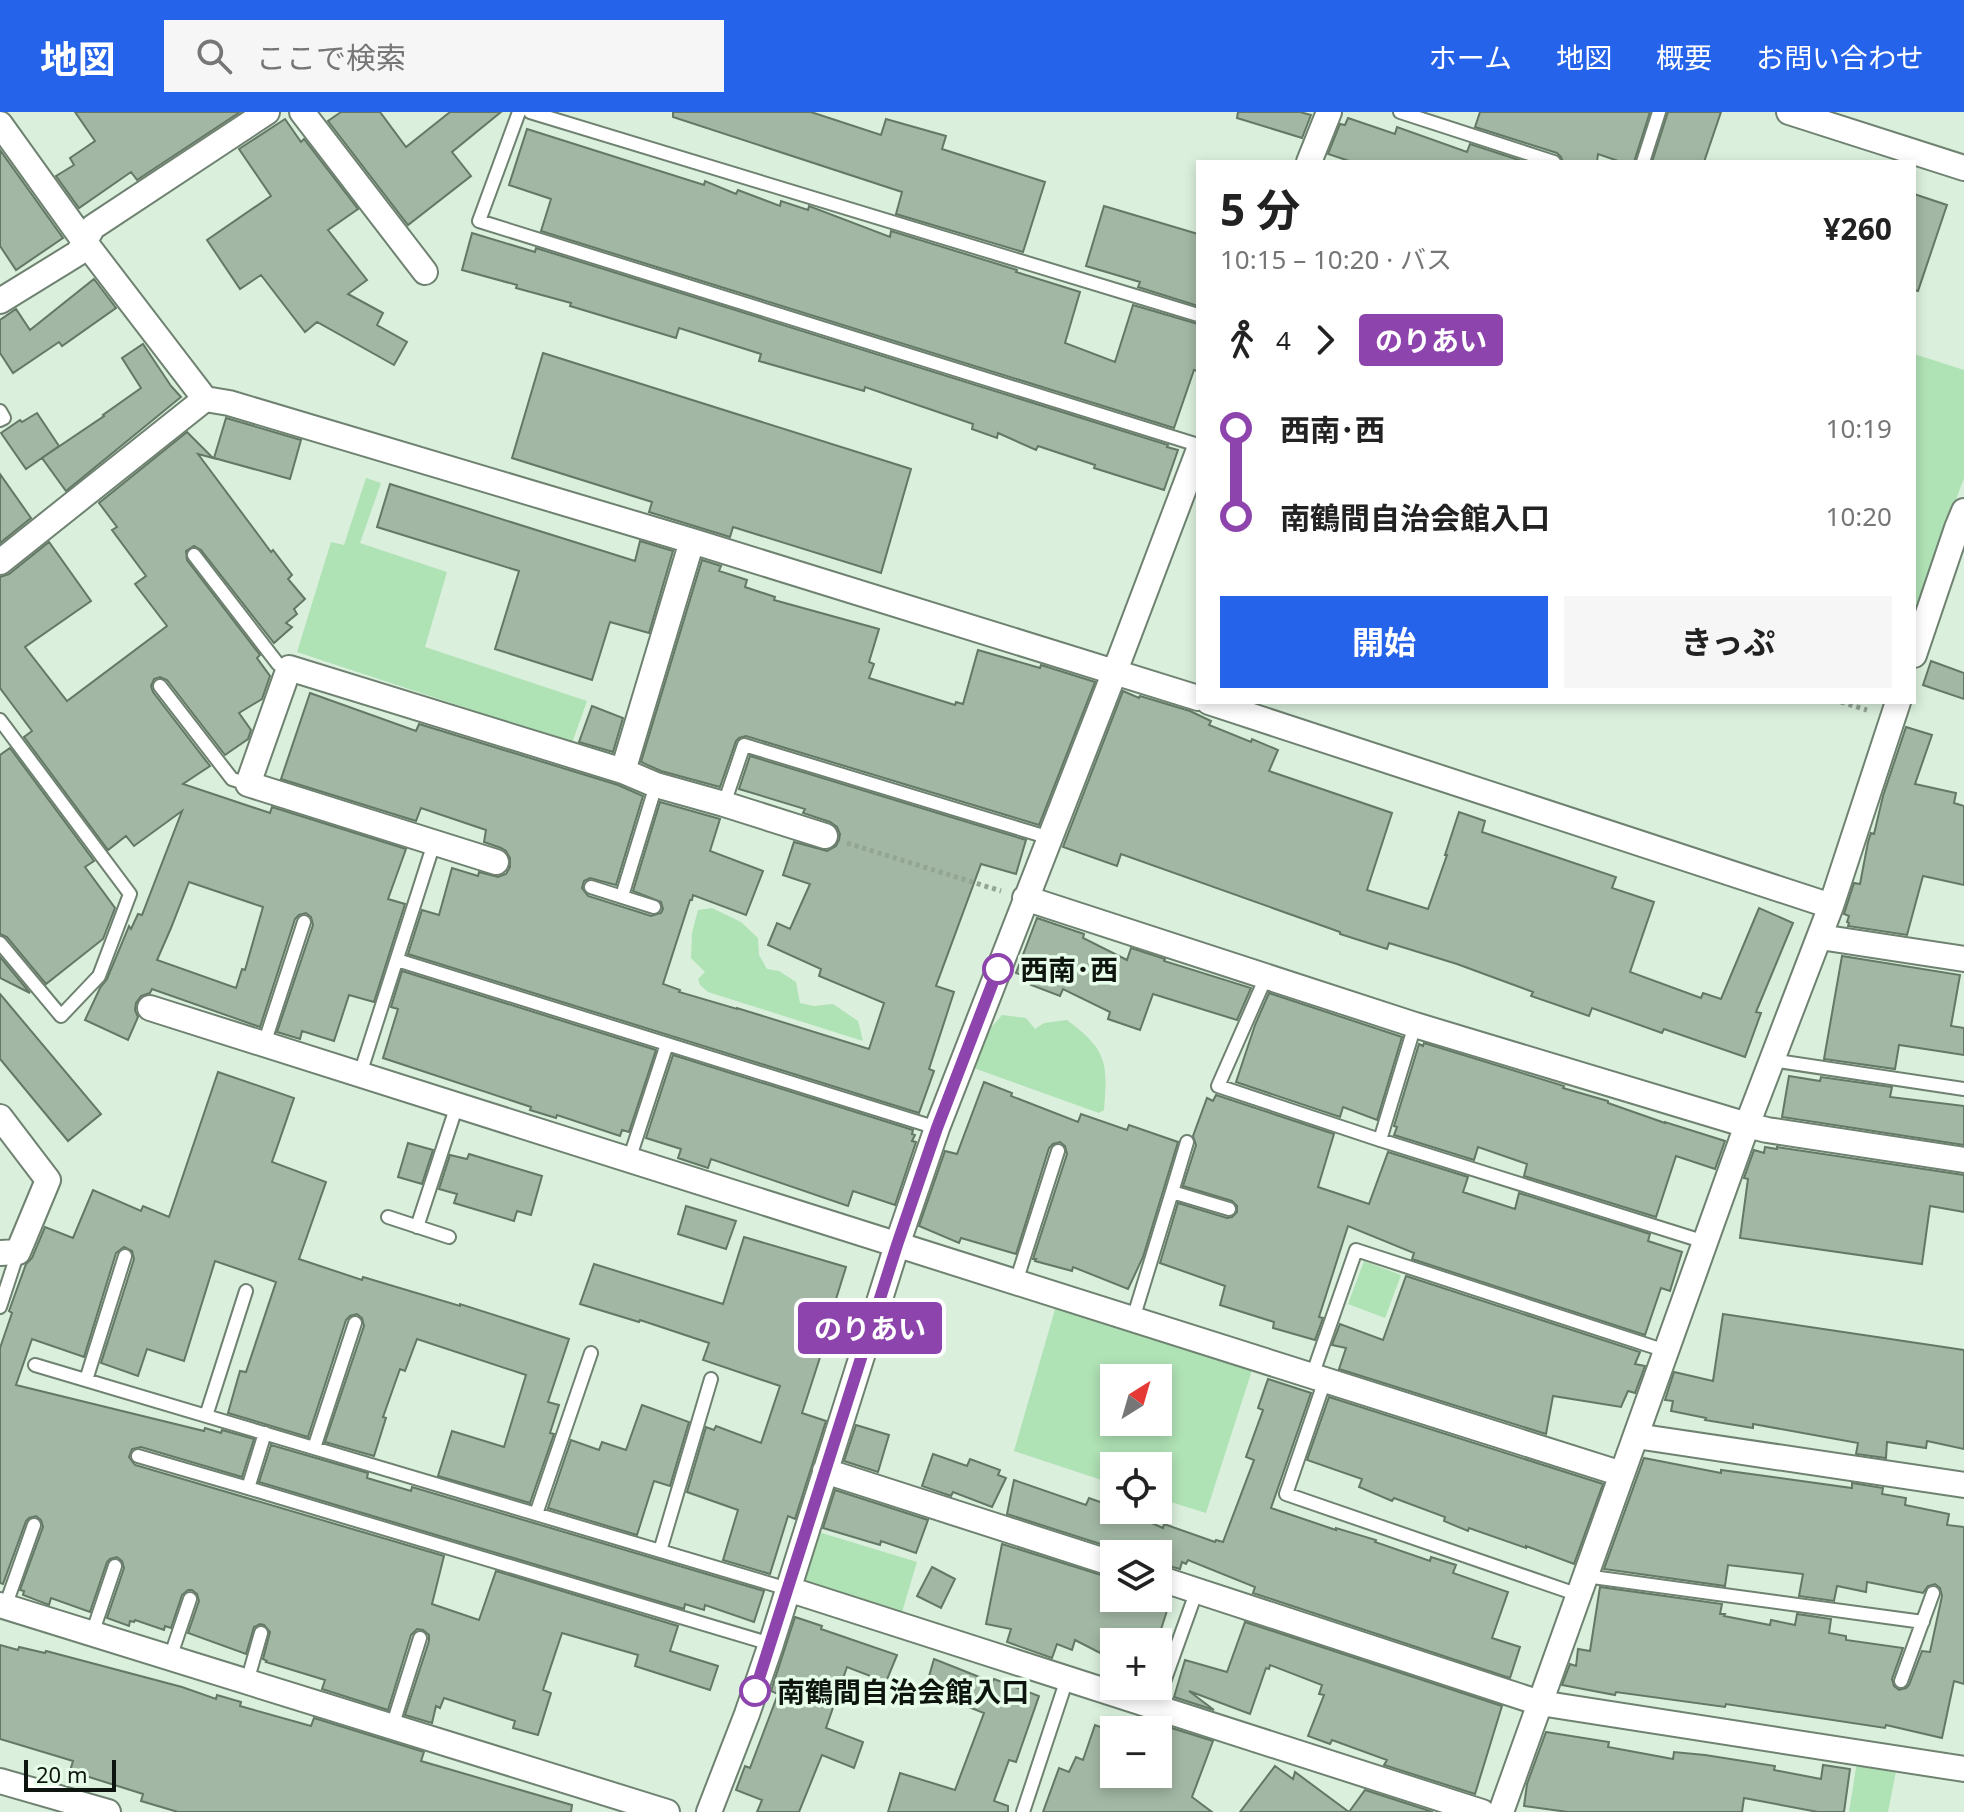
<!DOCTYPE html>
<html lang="ja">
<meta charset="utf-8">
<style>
body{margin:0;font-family:"Noto Sans","Noto Sans JP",sans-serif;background:#f6f6f6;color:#222;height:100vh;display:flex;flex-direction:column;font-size:30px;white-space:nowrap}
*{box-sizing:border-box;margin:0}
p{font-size:26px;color:#767676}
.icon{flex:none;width:44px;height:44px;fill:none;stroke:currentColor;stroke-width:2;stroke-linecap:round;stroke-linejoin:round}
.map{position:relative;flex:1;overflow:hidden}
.details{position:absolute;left:1196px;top:48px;width:720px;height:544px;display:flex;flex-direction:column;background:#fff;border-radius:0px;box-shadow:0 4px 12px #0003}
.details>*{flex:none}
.badge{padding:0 16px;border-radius:6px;font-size:28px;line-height:52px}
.needle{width:52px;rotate:37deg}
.controls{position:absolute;left:1100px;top:1252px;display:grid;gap:16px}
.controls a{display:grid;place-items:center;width:72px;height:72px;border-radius:0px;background:#fff;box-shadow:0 4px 12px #0003;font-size:40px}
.scale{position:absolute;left:24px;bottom:20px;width:92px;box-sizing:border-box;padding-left:8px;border:4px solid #0d150e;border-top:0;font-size:22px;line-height:28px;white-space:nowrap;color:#0d150e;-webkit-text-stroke:6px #e7fde9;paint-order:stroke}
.map>.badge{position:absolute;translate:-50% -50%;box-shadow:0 0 0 4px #fff}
.legs{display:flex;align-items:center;gap:12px;height:88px;padding:0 24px;font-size:26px}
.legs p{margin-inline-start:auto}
.overview{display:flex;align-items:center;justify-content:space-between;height:136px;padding:0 24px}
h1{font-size:44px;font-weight:700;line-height:60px}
.cta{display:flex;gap:16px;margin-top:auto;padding:16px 24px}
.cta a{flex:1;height:92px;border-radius:0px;background:#2563eb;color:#fff;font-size:32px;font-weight:700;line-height:92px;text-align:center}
.cta a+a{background:#f6f6f6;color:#222}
ul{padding:0 24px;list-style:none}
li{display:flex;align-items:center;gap:28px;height:88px;font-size:30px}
li i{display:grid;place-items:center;width:12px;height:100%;margin:0 10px;background:currentColor}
li i::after{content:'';width:20px;height:20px;margin:-10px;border:6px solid;border-radius:50%;background:#fff}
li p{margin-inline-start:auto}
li:first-child i{background:linear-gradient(#0000 50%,currentColor 0)}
li:last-child i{background:linear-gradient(currentColor 50%,#0000 0)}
header{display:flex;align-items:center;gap:48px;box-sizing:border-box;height:112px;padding:0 40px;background:#2563eb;color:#fff}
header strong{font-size:38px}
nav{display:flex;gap:44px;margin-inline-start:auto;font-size:28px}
.search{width:560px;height:72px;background:#f6f6f6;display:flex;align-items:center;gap:20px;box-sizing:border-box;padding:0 28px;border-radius:0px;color:#767676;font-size:30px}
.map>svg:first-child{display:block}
.green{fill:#afe2b5;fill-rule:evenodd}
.building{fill:#a2b7a4;stroke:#647866;stroke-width:2;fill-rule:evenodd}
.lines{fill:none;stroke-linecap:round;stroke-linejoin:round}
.lane-casing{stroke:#6f8271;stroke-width:16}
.street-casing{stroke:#6f8271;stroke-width:28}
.path{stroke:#94a495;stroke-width:5;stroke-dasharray:4 4;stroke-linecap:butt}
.lane{stroke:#fff;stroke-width:12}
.street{stroke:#fff;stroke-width:24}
.line-1-casing{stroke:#fff;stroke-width:18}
.line-1{stroke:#8e44ad;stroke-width:12}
.stop-1-dot{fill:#fff;stroke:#8e44ad;stroke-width:4}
.labels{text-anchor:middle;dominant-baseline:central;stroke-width:7;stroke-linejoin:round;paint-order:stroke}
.stop-label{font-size:28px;font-weight:bold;fill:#0d150e;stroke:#e7fde9;text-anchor:start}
</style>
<header>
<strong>地図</strong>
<div class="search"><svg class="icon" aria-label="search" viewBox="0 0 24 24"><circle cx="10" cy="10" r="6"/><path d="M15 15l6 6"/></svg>ここで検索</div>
<nav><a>ホーム</a><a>地図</a><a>概要</a><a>お問い合わせ</a></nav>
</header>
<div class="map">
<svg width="1964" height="1700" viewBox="0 0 1964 1700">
<rect width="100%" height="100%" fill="#daefdc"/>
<path class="green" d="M1914 242 1964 258V366L1914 501Z
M366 366 381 371 360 431 447 460 425 535 587 589 572 631 297 540 331 430 344 433Z
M712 796 741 810 758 826 759 843 767 857 779 859 796 870 800 891 814 894 833 892 858 909 863 929 708 880 700 873 698 867 705 860 691 846 692 821 698 798Z
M1002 903 1026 906 1035 917 1044 911 1067 908C1107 938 1108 950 1104 998L1099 1001 971 955 984 924Z
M1364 1149 1401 1163 1385 1206 1348 1192Z
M1056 1194 1253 1255 1206 1401 1158 1386V1354H1114V1372L1014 1339ZM1114 1266H1158V1310H1114Z
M812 1418 917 1450 902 1500 797 1468Z
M1857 1650 1897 1654 1888 1700H1849Z"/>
<path class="building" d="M75 0H240L137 68 131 60 79 96 56 64 74 53 70 46 95 29Z
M341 0H380L406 35 450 0H501L452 40 471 64 408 113 328 9Z
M673 0H811L881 23 886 7 946 24 942 37 1045 70 1023 140 896 102 902 80 673 5Z
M1238 0H1300L1311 3 1302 26 1237 6Z
M1480 0H1650L1634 50H1621L1598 42 1597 50H1563L1561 45 1557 41 1475 15Z
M1668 0H1721L1704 50H1652Z
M1348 6 1395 22 1397 15 1467 40 1470 32 1525 50H1352L1328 42 1340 12 1345 13Z
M285 7 301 30 304 27 358 97 328 118 367 168 348 182 383 201 377 213 407 230 394 253 317 210 305 220 261 163 240 177 207 128 271 84 239 37Z
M527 17 704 73 705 69 736 82 738 78 780 94 781 89 808 98 809 94 890 125 891 119 1017 158 1016 160 1080 180 1065 231 1115 250 1133 193 1198 212V259L1194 258 1174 316 541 119 551 87 509 73Z
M0 38 63 126 16 158 0 134Z
M1914 82 1947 93 1918 179 1914 178Z
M1104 94 1198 122V194L1138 175 1140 170 1086 154Z
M472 121 535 140 536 136 1168 333 1167 335 1178 338 1164 378 1094 356 1095 353 1038 334 1036 338 998 321 997 326 972 317 973 312 865 275 864 279 759 249 761 242 679 216 676 226 570 194 571 191 516 176 517 173 462 158Z
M94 167 116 196 62 234 59 230 13 261 0 241V208L16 197 30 218Z
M143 232 171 274 181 285 66 379 42 346 104 304 103 303 141 276 122 246Z
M543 241 911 357 881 461 733 415 730 425 649 400 652 390 512 346Z
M37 301 59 334 26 357 1 321 20 308 22 310Z
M226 306 301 328 290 367 214 346Z
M187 320 213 346 198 342 271 440 273 438 292 463 288 467 305 487 294 497 297 502 286 511 292 515 274 531 201 438 194 434 186 439 187 448 260 543 257 546 270 564 262 587 239 601 251 618 248 627 225 643 167 568 160 565 154 567 151 574 153 580 210 654 183 672 270 701 272 695 406 737 388 787 405 792 374 890 349 883 334 929 302 919 300 927 277 920 313 813 311 805 306 801 299 803 295 807 260 915 152 877 150 881 141 884 136 891 135 898 138 905 128 928 85 908 100 876 107 867 129 814 131 817 138 802 142 803 182 699 134 734 126 724 108 738 24 625 32 619 0 576V465L9 462 49 430 91 489 25 535 67 589 167 514 135 472 146 464 112 418 117 415 99 391ZM189 770 263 795 245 858 242 857 236 876 157 848 171 816Z
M0 362 31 406 0 431Z
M390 372 635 449 640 429 673 439 649 521 610 510 592 568 495 537 519 459 377 415Z
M702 448 721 454 719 459 747 468 745 475 775 485 774 488 879 517 869 550 874 552 869 566 955 593 956 590 963 592 978 538 1040 556 1041 553 1095 570 1039 713 746 624 739 626 736 629 720 675 661 659 641 650Z
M1931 549 1964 561V587L1923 573Z
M1123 579 1139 586 1140 584 1190 599 1211 609 1209 613 1251 630 1252 627 1278 638 1269 659 1392 701 1367 778 1428 797 1447 743H1445L1459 700 1485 709 1482 720 1616 765 1612 776 1654 790 1630 860 1701 886 1703 881 1721 887 1759 796 1793 811 1756 900 1761 901 1745 945 1664 917 1662 921 1592 896 1589 904 1531 884 1533 880 1457 852 1389 831 1387 837 1340 822V820L1121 742 1117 754 1063 735Z
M310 581 416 619 419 612 618 673 643 684 616 773 590 766 584 769 582 776 588 784 651 804 661 801 663 797 661 790 633 779 660 690 720 707 710 739 763 759 746 803 693 783 692 788H690L663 872 680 878 679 880 737 897V896L869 937 884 891 819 864 821 857 768 833 777 811 790 817 810 772 783 763 794 730 827 739 836 734 839 728 840 722 837 715 830 710 803 701 805 697 739 677 750 644 1026 728 1016 762 981 752 936 874 954 880 929 957 934 959 919 1001 408 842 422 798 439 803 452 756 478 764 479 760 498 765 506 762 510 755V746L506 739 501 736 484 730 486 718 421 696 416 709 281 667Z
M592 594 623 606 613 640 579 630Z
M1906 615 1932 623 1915 672 1956 681 1954 691 1964 694V773L1923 764 1907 823 1848 814 1849 811 1847 810 1849 804 1844 802 1854 771 1860 772 1868 730 1871 721 1874 722 1883 684Z
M10 636 94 749 85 755 115 796 103 827 46 872 7 825 0 822V643Z
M1037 806 1084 822 1083 826 1127 848 1131 836 1165 847 1164 849 1251 876 1237 908 1153 882 1140 918 1108 907 1110 900 1063 877 1060 884 1031 873 1033 867 1016 861Z
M1842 844 1960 863 1951 914 1964 916V943L1899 933 1895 957 1824 947Z
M0 845 30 881 0 866Z
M402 859 656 938 629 1020 622 1018 620 1024 557 1003 556 1006 530 998 531 995 383 946 398 897 391 895Z
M1269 881 1402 925 1377 1008 1343 995 1340 1005 1236 970 1255 913Z
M0 882 101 1002 68 1029 0 947Z
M1424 931 1564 974 1563 976 1608 989V991L1665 1011V1010L1725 1029 1715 1057 1676 1044 1656 1105 1524 1064 1527 1052 1478 1035 1474 1048 1394 1023 1397 1015 1394 1014 1419 932 1423 934Z
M673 943 913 1018 912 1022 915 1023 912 1029 916 1030 895 1093 853 1079 848 1094 711 1047 708 1056 678 1046 681 1037 646 1026Z
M218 960 294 986 272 1050 326 1070 299 1147 362 1168 363 1165 460 1194V1192L569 1227 548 1290 559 1293 550 1321 554 1322 530 1391 438 1364 452 1319 504 1335 526 1263 417 1227 405 1259 400 1257 383 1305 386 1306 374 1344 325 1330 364 1214 362 1206 357 1202 350 1204 346 1208 308 1325 228 1301 240 1259 246 1260 276 1170 215 1149 184 1249 147 1237 138 1264 101 1251 134 1147 132 1139 124 1135 116 1141 84 1245 32 1227 16 1273 204 1319 205 1316 221 1321 222 1318 254 1327 242 1365 141 1335 132 1337 129 1345 135 1353 444 1444 432 1492 479 1508 496 1459 678 1514 670 1539 718 1554 710 1578 635 1554 638 1543 562 1521 543 1578 551 1581 538 1623 513 1616 515 1609 444 1586 440 1596 436 1594 432 1611 405 1603 429 1529V1523L423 1518 417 1517 411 1523 388 1598 322 1577 325 1568 266 1550 267 1549 263 1547 270 1520 264 1513 260 1512 254 1515 246 1542 188 1521 199 1489 197 1482 192 1478H188L182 1483 171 1516 165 1514 164 1518 135 1508 134 1510 130 1509 129 1514 107 1506 124 1456 122 1449 117 1445 110 1447 107 1450 90 1500 51 1486 49 1493 23 1483 24 1479 20 1478 43 1415 41 1408 36 1404 29 1406 26 1409 3 1472 0 1471V1236L12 1201 9 1199 26 1152 32 1146 45 1115 73 1126 93 1078 141 1099 143 1094 169 1105Z
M1789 964 1820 969 1821 965 1892 975 1890 985 1964 994V1033L1782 1005Z
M984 970 1012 981 1011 984 1078 1010 1081 1002 1127 1018 1129 1013 1178 1030 1143 1145 1128 1177 1073 1155 1072 1159 1035 1149 1036 1147H1033L1067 1042 1065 1034 1060 1030 1053 1032 1049 1036 1016 1142 961 1126 959 1131 919 1114 945 1039 957 1042Z
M1216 983 1334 1022 1318 1075 1369 1092 1388 1040 1468 1065 1463 1080 1515 1097 1519 1081 1650 1122 1648 1129 1682 1140 1670 1179 1661 1176 1645 1223 1412 1147 1414 1141 1348 1114 1319 1205 1323 1206 1315 1228 1273 1216 1274 1210 1220 1193 1225 1174 1160 1151 1178 1091 1227 1106 1232 1105 1237 1100V1094L1232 1089 1183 1074 1196 1033 1193 1024 1207 986 1213 989Z
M408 1031 433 1038 422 1072 398 1065Z
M1765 1035 1777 1037V1035L1964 1063V1100L1930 1094 1922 1152 1740 1126 1748 1067 1744 1066 1754 1038 1764 1041Z
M469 1042 542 1064 531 1103 517 1099 514 1109 454 1091 457 1082 439 1077 450 1043 467 1047Z
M686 1094 736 1109 726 1137 678 1122Z
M744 1125 846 1155 822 1232 824 1233 802 1301 826 1309 795 1407 788 1404 770 1462 723 1448 738 1398 687 1380 706 1315 714 1318 716 1314 761 1331 780 1274 703 1248 709 1231 640 1208 639 1210 580 1192 594 1152 723 1192Z
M1406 1164 1640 1240 1635 1252 1645 1254 1635 1281 1628 1279 1621 1295 1553 1284 1546 1322 1339 1257 1346 1236 1332 1233 1340 1212 1383 1228Z
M1723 1202 1964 1238V1337L1927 1329 1926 1336 1887 1330 1886 1346 1856 1342 1858 1331 1753 1312V1316L1705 1308 1706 1306 1671 1299 1673 1289 1665 1288 1674 1260 1713 1269Z
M1268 1267 1311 1281 1271 1396 1336 1418V1416L1376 1428 1375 1430 1430 1449 1431 1445 1456 1453 1453 1461 1508 1480 1492 1526 1520 1535 1510 1566 1253 1481 1255 1475 1188 1448 1186 1452 1182 1450 1180 1457 1158 1451V1442H1125L1119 1438 1007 1402 1014 1368 1086 1393 1089 1386 1114 1395V1398H1122L1163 1416 1164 1412 1215 1430 1216 1428 1223 1430 1254 1348 1246 1345 1263 1298 1258 1296Z
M1329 1285 1603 1372 1574 1452 1526 1434V1436L1469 1416 1468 1419 1444 1409 1445 1405 1394 1386 1392 1389 1359 1375 1362 1367 1307 1348Z
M642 1293 689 1310 670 1374 654 1369 637 1423 548 1396 571 1328 599 1338 602 1330 626 1338Z
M856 1313 889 1323 878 1360 844 1349Z
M271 1333 368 1361 367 1366 411 1379 412 1375 764 1479 754 1510 705 1493 704 1498 685 1492 684 1497 259 1370Z
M933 1342 967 1354 970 1347 1000 1358 998 1363 1006 1366 992 1395 953 1380 951 1384 922 1374Z
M1644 1346 1721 1361V1358L1852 1376V1371L1883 1376 1882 1382 1906 1386 1905 1393 1949 1402 1947 1413 1964 1415V1572L1954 1569 1942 1626 1886 1613 1885 1616 1726 1592 1725 1595 1616 1580 1615 1583 1562 1573 1570 1552 1576 1554 1578 1537 1590 1539 1600 1475 1722 1492 1720 1502H1725L1724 1504 1770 1513 1771 1508 1795 1513 1797 1502 1831 1507 1829 1521 1846 1524V1528L1903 1536 1892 1567 1894 1574 1899 1578 1906 1576 1909 1573 1922 1539 1930 1540 1942 1484 1940 1476 1935 1472 1928 1474 1923 1481 1867 1470 1866 1480 1837 1474 1834 1489 1799 1484 1803 1462 1728 1453 1725 1474 1604 1457Z
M835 1378 928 1408 916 1441 881 1429 880 1433 823 1416Z
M1002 1432 1114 1467V1486H1158V1482L1171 1486 1157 1530H1114V1548L1075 1528 1072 1538 1057 1532 1052 1546 1007 1530 1011 1517 986 1512Z
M932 1455 955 1467 941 1496 917 1484Z
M795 1505 822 1514 821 1517 897 1543 886 1570 847 1555 826 1616 863 1630 854 1656 822 1643 799 1700H757L762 1688 736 1678 745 1654 750 1656 778 1582 771 1579Z
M1245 1510 1502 1594 1475 1682 1384 1653 1387 1648 1332 1628 1330 1632 1308 1624 1324 1583 1319 1582 1322 1573 1270 1553 1269 1557 1266 1556 1250 1602 1189 1579 1214 1598 1174 1585 1185 1548 1227 1560Z
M0 1533 18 1538 19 1535 45 1541 46 1539 182 1575 216 1587 217 1583 241 1590 240 1594 311 1614 314 1606 424 1640 421 1649 572 1693 571 1700H178L141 1689 143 1682 70 1659 73 1649 0 1627Z
M934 1547 992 1570 994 1567 1039 1584 1016 1650 1009 1648 994 1689 1008 1694V1700H888L900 1661 955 1678 984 1601 925 1578Z
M1133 1610 1163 1619 1165 1614 1213 1629 1192 1685 1212 1700H1043L1059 1656 1069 1660 1076 1645 1083 1648 1095 1613 1114 1620V1662H1158V1618H1131Z
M1546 1620 1609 1630 1608 1635 1673 1647 1674 1640 1705 1643 1775 1654 1774 1658 1821 1667 1823 1653 1850 1657 1844 1700H1818L1744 1686 1742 1700H1568L1524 1694 1527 1672Z
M1275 1654 1293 1667 1295 1660 1349 1700 1365 1678 1433 1700H1240Z"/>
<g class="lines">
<g class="lane-casing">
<path id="lane" d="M519 0 479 109 1198 333
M530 0 1198 203
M1400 0 1554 50
M1643 50 1659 0
M0 299 4 306 0 308
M194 443 278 552 289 556
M160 574 232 667 248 672
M0 608 130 782 99 864 61 904 0 831
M724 692 744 633 1050 726
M591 775 654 795
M622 784 656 673
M397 848 937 1016
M1266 865 1218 974 1380 1028 1705 1130
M264 932 304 810
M1771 948 1964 977
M360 962 434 731
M1380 1028 1415 913
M629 1048 667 932
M1172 1080 1187 1030
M388 1105 449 1125
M417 1115 457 993
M1016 1170 1058 1039
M0 1195 18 1140
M1133 1207 1172 1080 1229 1097
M35 1253 788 1477
M1312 1264 1356 1138 1666 1239
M86 1268 125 1144
M1325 1268 1286 1382 1579 1483
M206 1304 246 1179
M265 1321 248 1376 771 1532
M314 1336 355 1211
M138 1344 248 1376
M536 1402 591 1241
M660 1439 711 1267
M1585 1464 1923 1510
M5 1495 34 1413
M92 1522 115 1454
M170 1546 190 1487
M1901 1569 1933 1481
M247 1570 261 1521
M1155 1595 1197 1478
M392 1615 420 1526
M1023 1700 1067 1567"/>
</g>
<g class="street-casing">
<path id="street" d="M302 0 425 160
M1789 0 1964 56
M0 12 84 129 205 287
M1309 50 1329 0
M0 189 78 141 93 115 267 0
M0 450 205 287 229 291 692 429 1198 586
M1914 543 1957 416 1964 399
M1209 590 1831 794
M623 659 692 429
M496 750 248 672 289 556 623 659 656 673 724 692 825 724
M1025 786 1415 913 1747 1013 1767 1018 1964 1048
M1820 825 1964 847
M150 896 1622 1362
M0 1005 48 1068 18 1140 0 1141
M1636 1324 1964 1373
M825 1359 1114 1452
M1158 1466 1540 1591 1964 1657
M788 1477 1482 1700
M0 1493 667 1700
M0 1669 108 1700
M709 1700 747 1602 771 1532 897 1133 937 1016 1115 559 1198 340
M1501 1700 1747 1013 1831 794 1898 590"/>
</g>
<path class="path" d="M1841 590 1867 598
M847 731 1001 779"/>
<use href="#lane" class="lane"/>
<use href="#street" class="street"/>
</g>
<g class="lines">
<g class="line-1-casing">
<path id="line-1" d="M755 1579 897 1133 937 1016 998 857"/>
</g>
<use href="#line-1" class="line-1"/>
</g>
<g class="stop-1-dot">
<circle cx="998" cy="857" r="14"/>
<circle cx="755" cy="1579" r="14"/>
</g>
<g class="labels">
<g class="stop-label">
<text x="1020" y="857">西南･西</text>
<text x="777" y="1579">南鶴間自治会館入口</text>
</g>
</g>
</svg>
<div class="controls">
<a><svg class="needle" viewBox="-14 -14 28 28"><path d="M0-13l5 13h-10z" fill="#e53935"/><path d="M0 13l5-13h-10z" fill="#767676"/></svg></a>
<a><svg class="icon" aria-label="locate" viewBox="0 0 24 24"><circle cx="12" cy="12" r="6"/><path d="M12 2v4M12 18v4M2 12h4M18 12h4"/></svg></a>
<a><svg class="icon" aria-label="layers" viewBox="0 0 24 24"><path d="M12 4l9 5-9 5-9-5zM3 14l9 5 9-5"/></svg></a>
<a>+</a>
<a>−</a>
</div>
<div class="scale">20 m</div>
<b class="badge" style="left:870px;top:1216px;background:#8e44ad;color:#fff">のりあい</b>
<section class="details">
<div class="overview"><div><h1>5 分</h1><p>10:15 – 10:20 · バス</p></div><b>¥260</b></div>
<div class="legs"><svg class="icon" aria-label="walk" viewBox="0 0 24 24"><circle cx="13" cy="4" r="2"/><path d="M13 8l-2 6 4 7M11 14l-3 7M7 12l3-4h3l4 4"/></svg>4<svg class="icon" aria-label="forward" viewBox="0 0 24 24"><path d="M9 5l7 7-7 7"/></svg><b class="badge" style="background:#8e44ad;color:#fff">のりあい</b></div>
<ul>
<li><i style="color:#8e44ad"></i><b>西南･西</b><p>10:19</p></li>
<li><i style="color:#8e44ad"></i><b>南鶴間自治会館入口</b><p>10:20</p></li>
</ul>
<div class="cta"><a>開始</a><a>きっぷ</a></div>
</section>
</div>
